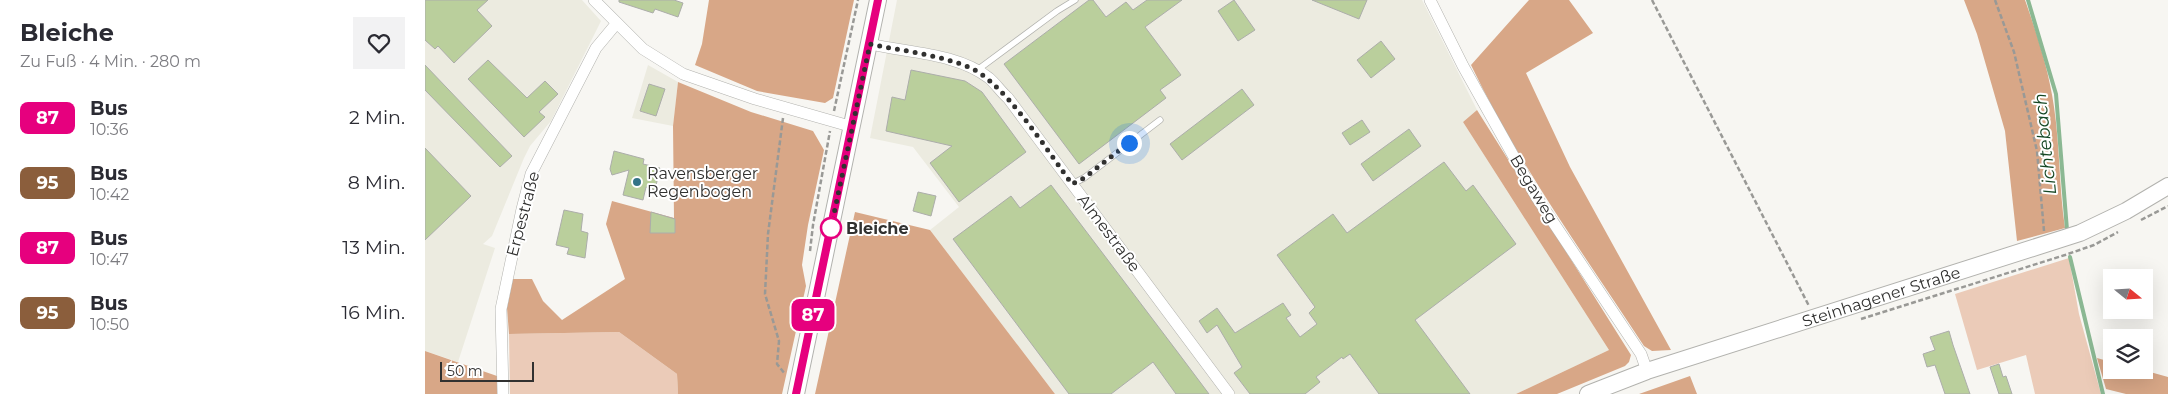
<!DOCTYPE html>
<html lang="de">
<meta charset="utf-8">
<style>
body{margin:0;font-family:Montserrat,sans-serif;background:#f2f2f3;color:#2b2b33;height:100vh;display:flex;flex-direction:column;font-size:19px;white-space:nowrap}
*{box-sizing:border-box;margin:0}
p{font-size:16px;color:#7c7c81}
.icon{flex:none;width:28px;height:28px;fill:none;stroke:currentColor;stroke-width:2;stroke-linecap:round;stroke-linejoin:round}
.map{position:relative;flex:1;overflow:hidden}
.sheet{display:flex;flex-direction:column;background:#fff;width:425px}
.sheet>*{flex:none}
.badge{padding:0 10px;border-radius:8px;font-size:18px;line-height:32px}
.needle{width:32px;rotate:108deg}
.tools{position:absolute;left:1678px;top:269px;display:grid;gap:10px}
.tools a{display:grid;place-items:center;width:50px;height:50px;border-radius:0px;background:#fff;box-shadow:0 5px 20px #0002;font-size:25px}
.scale{position:absolute;left:15px;bottom:12px;width:94px;box-sizing:border-box;padding-left:5px;border:2px solid #313130;border-top:0;font-size:14px;line-height:18px;white-space:nowrap;color:#313130;-webkit-text-stroke:4px #fff;paint-order:stroke}
.you{position:absolute;width:25px;height:25px;margin:-12px;border:4px solid #fff;border-radius:50%;background:#1a73e8;box-shadow:0 0 0 8px #1a73e833}
.map>.badge{position:absolute;translate:-50% -50%;box-shadow:0 0 0 2px #fff}
.round{display:grid;place-items:center;flex:none;width:52px;height:52px;border-radius:0px;background:#f2f2f3}
.headline{display:flex;align-items:center;justify-content:space-between;height:85px;padding:0 20px}
h1{font-size:24px;font-weight:700;line-height:38px}
ul{padding:0;list-style:none}
li{display:flex;align-items:center;gap:15px;height:65px;padding:0 20px}
li div{flex:1}
li b{display:block;font-size:19px}
li em{font-style:normal}
li .badge{min-width:55px;font-weight:700;text-align:center}
main{display:flex;flex:1;min-height:0}
.map>svg:first-child{display:block}
.built{fill:#ecebe0}
.green{fill:#ebcbb8}
.forest{fill:#d8a787}
.lines{fill:none;stroke-linecap:round;stroke-linejoin:round}
.stream{stroke:#8bb893;stroke-width:4}
.building{fill:#bacf9c;stroke:#acadaa}
.service-casing{stroke:#b2b2ae;stroke-width:7}
.minor-casing{stroke:#b2b2ae;stroke-width:12}
.secondary-casing{stroke:#b2b2ae;stroke-width:18}
.path{stroke:#999996;stroke-width:2.5;stroke-dasharray:5 2.5;stroke-linecap:butt}
.service{stroke:#fff;stroke-width:5.5}
.minor{stroke:#fff;stroke-width:11}
.secondary{stroke:#fff;stroke-width:16}
.line-casing{stroke:#fff;stroke-width:11}
.line{stroke:#e6007e;stroke-width:8}
.walk{stroke:#313130;stroke-width:5;stroke-dasharray:0 9}
.poi-dot{fill:#337387;stroke:#fff;stroke-width:2}
.stop-dot{fill:#fff;stroke:#e6007e;stroke-width:2.5}
.labels{text-anchor:middle;dominant-baseline:central;stroke-width:4;stroke-linejoin:round;paint-order:stroke}
.poi-label{font-size:16px;fill:#313130;stroke:#fff;text-anchor:start}
.street-label{font-size:16px;fill:#313130;stroke:#fff}
.stop-label{font-size:16px;font-weight:bold;fill:#313130;stroke:#fff;text-anchor:start}
.water-label{font-size:18px;font-style:italic;fill:#144723;stroke:#fff}
</style>
<main>
<section class="sheet">
<div class="headline"><div><h1>Bleiche</h1><p>Zu Fuß · 4 Min. · 280 m</p></div><a class="round"><svg class="icon" aria-label="heart" viewBox="0 0 24 24"><path d="M12 20l-8-8c-3-5 5-10 8-4 3-6 11-1 8 4z"/></svg></a></div>
<ul>
<li><span class="badge" style="background:#e6007e;color:#fff">87</span><div><b>Bus</b><p>10:36</p></div><em>2 Min.</em></li>
<li><span class="badge" style="background:#8b5e3c;color:#fff">95</span><div><b>Bus</b><p>10:42</p></div><em>8 Min.</em></li>
<li><span class="badge" style="background:#e6007e;color:#fff">87</span><div><b>Bus</b><p>10:47</p></div><em>13 Min.</em></li>
<li><span class="badge" style="background:#8b5e3c;color:#fff">95</span><div><b>Bus</b><p>10:50</p></div><em>16 Min.</em></li>
</ul>
</section>
<div class="map">
<svg width="1743" height="394" viewBox="0 0 1743 394">
<rect width="100%" height="100%" fill="#f7f6f2"/>
<path class="built" d="M0 0H157L176 21 126 121 105 146 99 158 67 236 58 244 70 248 33 362 0 351Z
M472 0H997L1052 110 1038 122 1184 350 1091 394H630L505 230 534 207 488 147 445 138Z
M223 65 253 82 248 126 207 118Z"/>
<path class="green" d="M1644 258 1654 314 1676 394H1610L1601 355 1552 370 1530 294Z
M194 332 252 374 253 394H85L84 334Z"/>
<path class="forest" d="M284 0H429L408 98 400 103 332 91 270 65 277 44Z
M1104 0H1144L1168 33 1101 73 1145 167 1246 350 1227 351 1219 346C1160 256 1092 162 1046 65Z
M1539 0H1600C1612 34 1624 71 1629 107 1635 147 1634 188 1640 228L1592 241 1580 131 1552 34Z
M253 82 326 112 388 131 399 150 383 225 377 265 381 286 357 394H253L252 374 194 332 84 334 82 308 88 279H107L118 301 137 320 200 279 181 224 187 201 249 218 248 126Z
M1052 110 1206 355 1204 362 1200 366 1132 394H1091L1184 350 1038 122Z
M430 212 505 230 630 394H390Z
M0 351 72 376V394H0Z
M1672 358 1686 362V370H1718L1743 377V394H1701L1681 389Z
M1265 376 1272 394H1214Z"/>
<g class="lines">
<path class="stream" d="M1603 0 1631 94 1642 230
M1645 257 1678 394"/>
</g>
<path class="building" d="M0 0H63L52 10 67 26 29 63 13 46 10 49 0 40Z
M194 0H249L258 3 253 17 230 9 228 13 194 2Z
M664 0H668L681 17 701 2 708 10 722 0H757L720 27 756 75 735 90 741 98 654 164 579 64Z
M809 0 830 30 813 41 793 11Z
M887 0H942L934 19Z
M956 41 970 59 946 78 932 60Z
M63 60 102 98 120 81 133 94 114 112 120 117 99 137 43 79Z
M0 65 87 156 75 167 0 90Z
M486 70 540 81 557 92 601 152 534 202 505 163 527 146 461 131 467 97 480 100Z
M224 84 240 89 231 116 215 111Z
M817 89 829 105 757 160 745 144Z
M937 120 945 132 925 145 917 133Z
M984 129 996 146 948 181 936 164Z
M0 148 46 196 0 240Z
M189 151 219 159 218 164 235 168 230 190 221 187 218 200 198 195 204 170 187 175 185 169Z
M1019 162 1041 191 1048 185 1091 244 990 320 1045 394H954L925 354 918 359 917 357 891 377 895 382 880 394H825L809 373 817 367 792 325 782 333 774 321 792 308 810 333 858 303 866 315 861 318 875 337 892 324 884 313 890 307 852 255 908 214 922 233Z
M626 185 754 354 784 394H751L728 362 686 394H644L528 239 586 196 595 208Z
M493 192 511 196 506 216 488 211Z
M139 210 158 214 156 231 163 233 160 258 142 254 144 248 131 245Z
M226 212 250 219V233H225Z
M1524 331 1528 345 1545 394H1520L1510 365 1502 367 1498 354 1510 350 1505 337Z
M1574 364 1578 377 1581 376 1587 394H1574L1565 367Z"/>
<g class="lines">
<g class="service-casing">
<path id="service" d="M551 71 632 11 650 0
M647 184 659 178 735 120"/>
</g>
<g class="minor-casing">
<path id="minor" d="M169 0 218 49 258 74 330 99 428 127
M1005 0 1038 66 1112 198 1216 354 1222 371
M445 44C483 53 532 53 564 78 571 84 576 92 583 98L804 394
M78 394 76 309 97 209 106 174 171 48 191 24"/>
</g>
<g class="secondary-casing">
<g id="secondary">
<path d="M371 394 453 0"/>
<path id="s1" d="M1163 394 1222 371 1655 233 1701 211 1743 186"/>
</g>
</g>
<path class="path" d="M1227 0 1384 306
M1570 0 1589 52 1612 151 1619 231
M409 111 433 0
M358 118 343 234 340 294 354 341 352 364 360 374
M1716 220 1743 206
M385 251 388 225 405 131
M1436 319 1640 255 1669 245 1693 232"/>
<use href="#service" class="service"/>
<use href="#minor" class="minor"/>
<use href="#secondary" class="secondary"/>
</g>
<g class="lines">
<g class="line-casing">
<path id="line" d="M371 394 453 0"/>
</g>
<use href="#line" class="line"/>
<path class="walk" d="M406 228 445 44C477 51 510 54 541 66 577 78 623 152 647 184L659 178 704 143"/>
</g>
<circle class="poi-dot" cx="212" cy="182" r="5"/>
<circle class="stop-dot" cx="406" cy="228" r="10"/>
<g class="labels">
<g class="poi-label">
<text x="222" y="173">Ravensberger<tspan x="222" dy="18">Regenbogen</tspan></text>
</g>
<g class="street-label">
<text transform="translate(1109 189) rotate(59)">Begaweg</text>
<text transform="translate(98 214) rotate(-75)">Erpestraße</text>
<text transform="translate(684 233) rotate(53)">Almestraße</text>
<text stroke="none"><textPath href="#s1" startOffset="309">Steinhagener Straße</textPath></text>
</g>
<g class="stop-label">
<text x="421" y="228">Bleiche</text>
</g>
<g class="water-label">
<text transform="translate(1620 144) rotate(-96)">Lichtebach</text>
</g>
</g>
</svg>
<div class="tools">
<a><svg class="needle" viewBox="-14 -14 28 28"><path d="M0-13l5 13h-10z" fill="#e53935"/><path d="M0 13l5-13h-10z" fill="#7c7c81"/></svg></a>
<a><svg class="icon" aria-label="layers" viewBox="0 0 24 24"><path d="M12 4l9 5-9 5-9-5zM3 14l9 5 9-5"/></svg></a>
</div>
<div class="scale">50 m</div>
<div class="you" style="left:704px;top:143px"></div>
<b class="badge" style="left:388px;top:315px;background:#e6007e;color:#fff">87</b>
</div>
</main>
